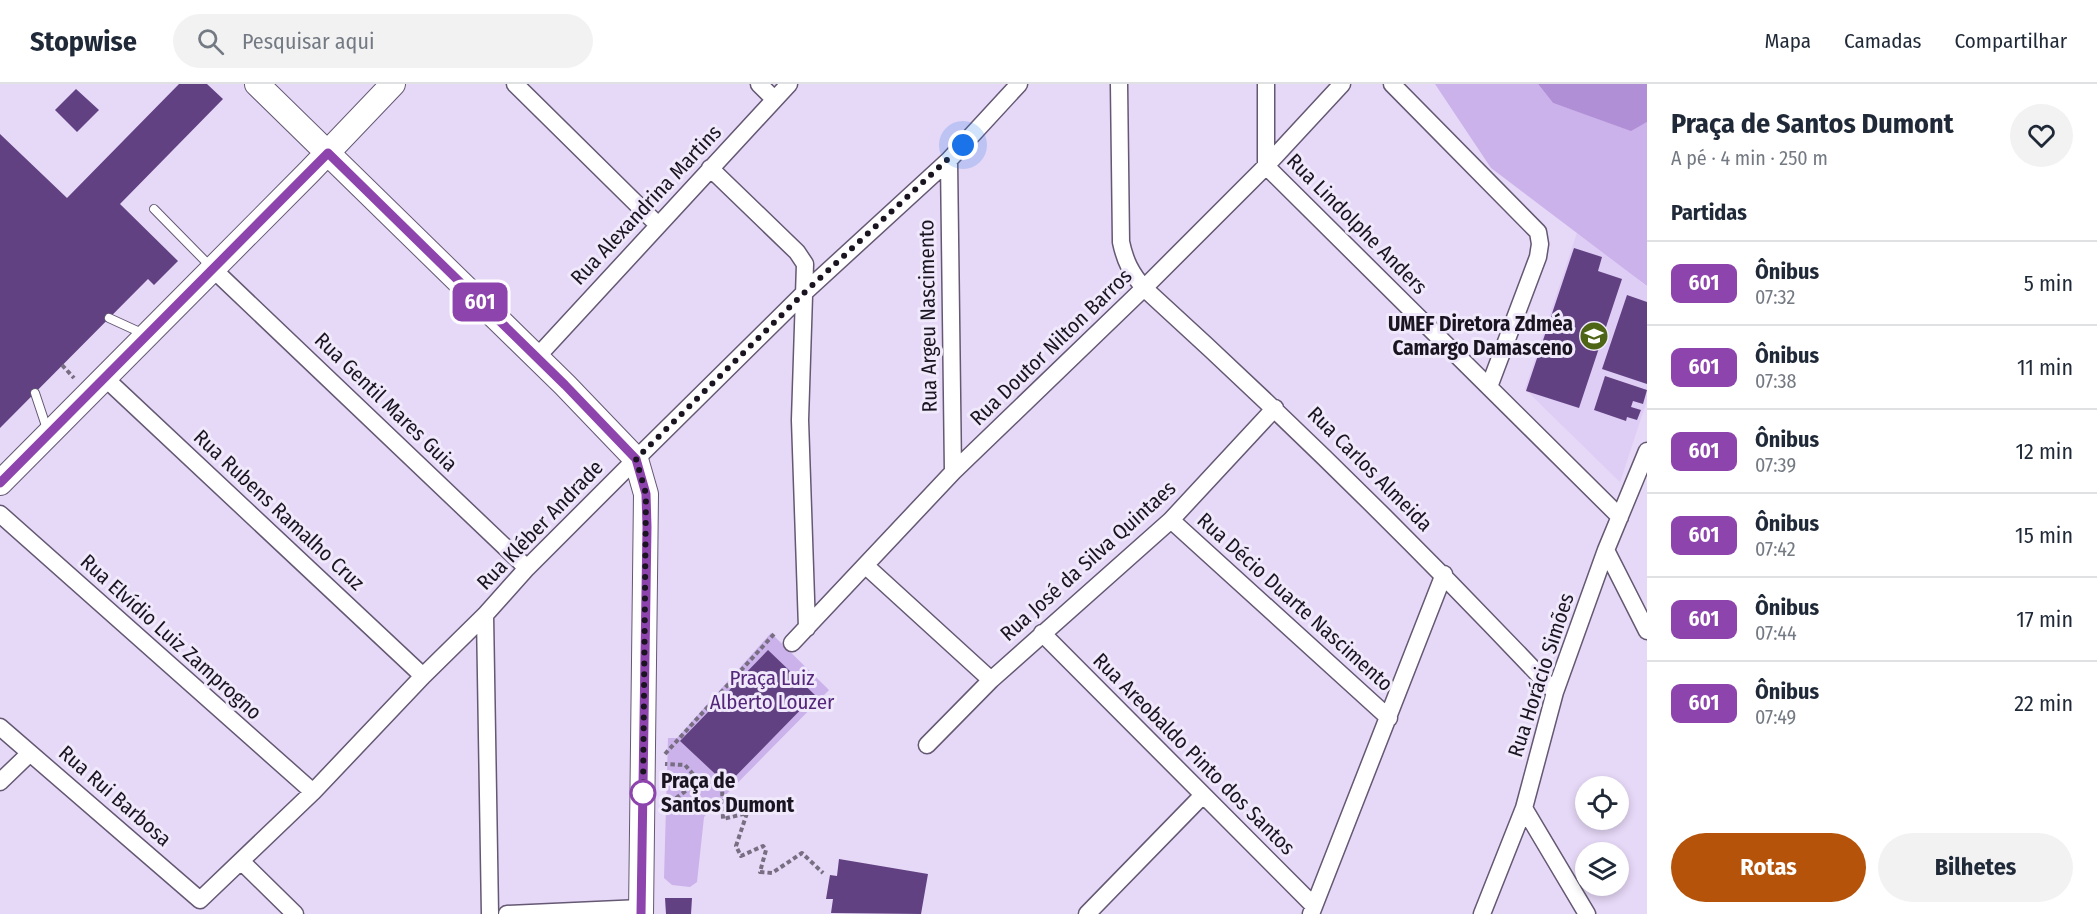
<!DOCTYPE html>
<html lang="pt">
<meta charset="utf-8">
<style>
body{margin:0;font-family:"Fira Sans Condensed",sans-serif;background:#f2f2f3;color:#1f2937;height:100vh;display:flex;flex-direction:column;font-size:22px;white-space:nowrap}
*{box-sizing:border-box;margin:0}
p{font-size:20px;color:#747a83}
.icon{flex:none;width:33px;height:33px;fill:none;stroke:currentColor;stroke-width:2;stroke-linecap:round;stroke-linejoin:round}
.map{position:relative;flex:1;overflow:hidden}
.panel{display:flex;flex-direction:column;background:#fff;width:450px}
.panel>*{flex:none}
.badge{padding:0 12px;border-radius:9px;font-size:21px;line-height:39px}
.tools{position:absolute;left:1575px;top:692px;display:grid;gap:12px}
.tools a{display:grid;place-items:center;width:54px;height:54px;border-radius:50%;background:#fff;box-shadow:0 3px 9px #0003;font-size:30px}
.you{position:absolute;width:30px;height:30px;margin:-15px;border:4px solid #fff;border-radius:50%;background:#1a73e8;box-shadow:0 0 0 9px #1a73e833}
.map>.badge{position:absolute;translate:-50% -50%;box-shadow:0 0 0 3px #fff}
h2{padding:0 24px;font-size:22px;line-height:54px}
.round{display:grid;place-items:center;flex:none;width:63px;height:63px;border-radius:32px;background:#f2f2f3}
.head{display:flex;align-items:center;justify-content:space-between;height:102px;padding:0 24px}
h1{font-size:28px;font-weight:700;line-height:45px}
.cta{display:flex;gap:12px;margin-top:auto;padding:12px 24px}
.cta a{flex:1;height:69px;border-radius:36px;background:#b45309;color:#fff;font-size:24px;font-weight:700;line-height:69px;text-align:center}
.cta a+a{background:#f2f2f3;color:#1f2937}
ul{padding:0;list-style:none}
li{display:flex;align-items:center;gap:18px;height:84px;padding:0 24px;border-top:2px solid #e0e1e3}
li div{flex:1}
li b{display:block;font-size:22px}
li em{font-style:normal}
li .badge{min-width:66px;font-weight:700;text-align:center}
header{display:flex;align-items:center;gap:36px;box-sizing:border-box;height:84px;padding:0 30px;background:#fff;border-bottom:2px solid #e0e1e3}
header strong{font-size:28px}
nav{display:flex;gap:33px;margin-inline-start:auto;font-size:21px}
.search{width:420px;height:54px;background:#f2f2f3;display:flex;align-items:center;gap:15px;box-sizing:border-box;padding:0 21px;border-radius:33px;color:#747a83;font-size:22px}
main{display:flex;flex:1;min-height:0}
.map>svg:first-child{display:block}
.built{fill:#decdf4}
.green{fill:#cbb2ea}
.water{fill:#b18fd7}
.building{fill:#614182}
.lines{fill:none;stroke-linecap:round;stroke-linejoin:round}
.lane-casing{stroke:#645873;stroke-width:10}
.street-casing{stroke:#645873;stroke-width:19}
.secondary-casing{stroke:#645873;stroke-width:26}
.path{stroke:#776e82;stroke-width:4;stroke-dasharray:4.5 3;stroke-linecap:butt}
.lane{stroke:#fff;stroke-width:8}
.street{stroke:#fff;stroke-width:16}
.secondary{stroke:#fff;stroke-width:24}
.line-casing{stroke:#fff;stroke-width:14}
.line{stroke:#8e44ad;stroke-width:9}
.walk{stroke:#19141f;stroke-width:6;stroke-dasharray:0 10.8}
.stop-dot{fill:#fff;stroke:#8e44ad;stroke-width:3}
.labels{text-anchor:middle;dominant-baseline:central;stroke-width:6;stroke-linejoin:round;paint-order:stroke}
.street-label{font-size:21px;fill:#19141f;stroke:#f0e8fb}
.poi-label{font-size:21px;font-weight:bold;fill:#19141f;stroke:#f0e8fb;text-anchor:end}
.park-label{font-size:21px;fill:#53267a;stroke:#f0e8fb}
.stop-label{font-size:21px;font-weight:bold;fill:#19141f;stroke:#f0e8fb;text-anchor:start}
</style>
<header>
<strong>Stopwise</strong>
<div class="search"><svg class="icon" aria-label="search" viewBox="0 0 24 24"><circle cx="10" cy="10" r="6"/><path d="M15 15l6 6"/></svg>Pesquisar aqui</div>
<nav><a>Mapa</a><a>Camadas</a><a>Compartilhar</a></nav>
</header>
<main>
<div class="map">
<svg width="1647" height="830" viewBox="0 0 1647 830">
<rect width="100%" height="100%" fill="#e6d8f7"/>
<path class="built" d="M1578 146 1647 203V316L1620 398 1525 305Z"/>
<path class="green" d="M1435 0H1538L1553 19 1631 46 1647 38V202L1491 84Z
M771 549 829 606 704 733 697 798 690 803 672 801 664 794 668 654H677Z"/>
<path class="water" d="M1538 0H1647V38L1631 47 1553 19Z"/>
<path class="building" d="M179 0H207L223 15 120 120 178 177 154 201 148 195 0 344V50L67 114Z
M76 5 99 26 77 48 55 26Z
M1574 164 1602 173 1598 187 1622 195 1579 324 1526 307Z
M1627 211 1647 218V300L1602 285Z
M1605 292 1647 306 1643 320 1633 317 1631 323 1641 326 1637 336 1627 333 1626 337 1594 326Z
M768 566 815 611 727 701 680 657Z
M839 775 928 790 921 830 831 829 833 815H826L830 791 837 792Z
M665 814H692L691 830H666Z"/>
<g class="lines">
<g class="lane-casing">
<path id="lane" d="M154 125 211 183
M109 234 144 250
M35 309 48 348"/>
</g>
<g class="street-casing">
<path id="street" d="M515 0 657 140
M759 0 774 15
M1119 0 1121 158C1125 177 1131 189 1144 204 1287 334 1423 468 1555 608
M1392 0 1538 148 1540 160 1538 173 1489 303
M949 76 953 388
M1266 82 1620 433
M1266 82V0
M710 84 797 168 805 180 800 336 807 544
M213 185 527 484
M536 274 789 0
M105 294 423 592
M0 430 313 708
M1171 436 1389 634
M1606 466 1647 547
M866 482 991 596
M485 531 490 830
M1042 549 1314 822
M792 559 953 388 1144 204 1266 82 1342 0
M0 643 200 816
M927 661 991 596 1171 436 1275 324
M0 698 30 669
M1524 724 1587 830
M242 778 295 830
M200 816 313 708 423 592 485 531 527 484 636 375 805 208 949 76 1019 0
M507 830 641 824
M1087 830 1203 711
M1311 830 1444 490
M1482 830 1524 724 1555 608 1606 466 1647 367"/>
</g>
<g class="secondary-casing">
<path id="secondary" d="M257 0 565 301 636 375 646 410 641 830
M0 399 310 87 393 0"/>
</g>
<path class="path" d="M62 281 74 294
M665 670 775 549
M699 697 722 701 723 735 747 729 736 762 741 772 763 762 766 766 760 788 772 789 802 769 823 789
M664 723 699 697 685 681 665 680"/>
<use href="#lane" class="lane"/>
<use href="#street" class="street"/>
<use href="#secondary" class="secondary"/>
</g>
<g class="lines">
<g class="line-casing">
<path id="line" d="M0 399 328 69 565 301 636 375 646 410 647 443 641 830"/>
</g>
<use href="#line" class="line"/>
<path class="walk" d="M643 709 646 410 636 375 805 208 963 61"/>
</g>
<defs>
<g id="school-disc" transform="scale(1.5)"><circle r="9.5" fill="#4d6514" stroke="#f0e8fb"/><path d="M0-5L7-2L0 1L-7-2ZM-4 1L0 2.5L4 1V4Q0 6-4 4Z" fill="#fff"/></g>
</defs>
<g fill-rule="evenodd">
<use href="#school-disc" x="1594" y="252"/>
</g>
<circle class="stop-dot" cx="643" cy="709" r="12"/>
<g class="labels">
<g class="street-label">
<text transform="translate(646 121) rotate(-47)">Rua Alexandrina Martins</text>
<text transform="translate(1357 140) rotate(45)">Rua Lindolphe Anders</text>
<text transform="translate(928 232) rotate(-91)">Rua Argeu Nascimento</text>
<text transform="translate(1051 263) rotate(-44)">Rua Doutor Nilton Barros</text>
<text transform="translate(386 318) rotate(44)">Rua Gentil Mares Guia</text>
<text transform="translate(1370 385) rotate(45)">Rua Carlos Almeida</text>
<text transform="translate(279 426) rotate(43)">Rua Rubens Ramalho Cruz</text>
<text transform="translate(540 441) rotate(-46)">Rua Kléber Andrade</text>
<text transform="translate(1088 477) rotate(-42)">Rua José da Silva Quintaes</text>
<text transform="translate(1295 518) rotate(42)">Rua Décio Duarte Nascimento</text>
<text transform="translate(171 553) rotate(42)">Rua Elvídio Luiz Zamprogno</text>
<text transform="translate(1541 591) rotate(-72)">Rua Horácio Simões</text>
<text transform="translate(1194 670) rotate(45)">Rua Areobaldo Pinto dos Santos</text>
<text transform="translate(115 712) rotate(41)">Rua Rui Barbosa</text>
</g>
<g class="poi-label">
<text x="1573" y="240">UMEF Diretora Zdméa<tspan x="1573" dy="24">Camargo Damasceno</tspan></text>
</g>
<g class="park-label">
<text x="772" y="594">Praça Luiz<tspan x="772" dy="24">Alberto Louzer</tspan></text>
</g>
<g class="stop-label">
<text x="661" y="697">Praça de<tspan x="661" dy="24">Santos Dumont</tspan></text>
</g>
</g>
</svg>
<div class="tools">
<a><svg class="icon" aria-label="locate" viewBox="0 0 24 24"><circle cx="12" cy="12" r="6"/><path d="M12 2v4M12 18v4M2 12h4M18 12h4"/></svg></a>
<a><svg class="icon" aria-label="layers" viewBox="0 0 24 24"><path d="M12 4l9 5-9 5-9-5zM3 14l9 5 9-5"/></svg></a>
</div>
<div class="you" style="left:963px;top:61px"></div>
<b class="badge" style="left:480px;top:218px;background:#8e44ad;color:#fff">601</b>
</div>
<section class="panel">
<div class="head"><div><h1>Praça de Santos Dumont</h1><p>A pé · 4 min · 250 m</p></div><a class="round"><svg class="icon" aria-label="heart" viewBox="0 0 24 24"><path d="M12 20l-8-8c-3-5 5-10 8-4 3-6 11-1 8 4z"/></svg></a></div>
<h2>Partidas</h2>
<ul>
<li><span class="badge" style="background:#8e44ad;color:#fff">601</span><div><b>Ônibus</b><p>07:32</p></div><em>5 min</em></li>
<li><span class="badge" style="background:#8e44ad;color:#fff">601</span><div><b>Ônibus</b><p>07:38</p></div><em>11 min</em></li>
<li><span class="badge" style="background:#8e44ad;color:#fff">601</span><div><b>Ônibus</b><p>07:39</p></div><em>12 min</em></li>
<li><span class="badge" style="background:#8e44ad;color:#fff">601</span><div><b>Ônibus</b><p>07:42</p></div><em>15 min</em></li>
<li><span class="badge" style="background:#8e44ad;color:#fff">601</span><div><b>Ônibus</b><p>07:44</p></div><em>17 min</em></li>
<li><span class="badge" style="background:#8e44ad;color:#fff">601</span><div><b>Ônibus</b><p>07:49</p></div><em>22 min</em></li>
</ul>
<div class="cta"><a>Rotas</a><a>Bilhetes</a></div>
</section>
</main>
